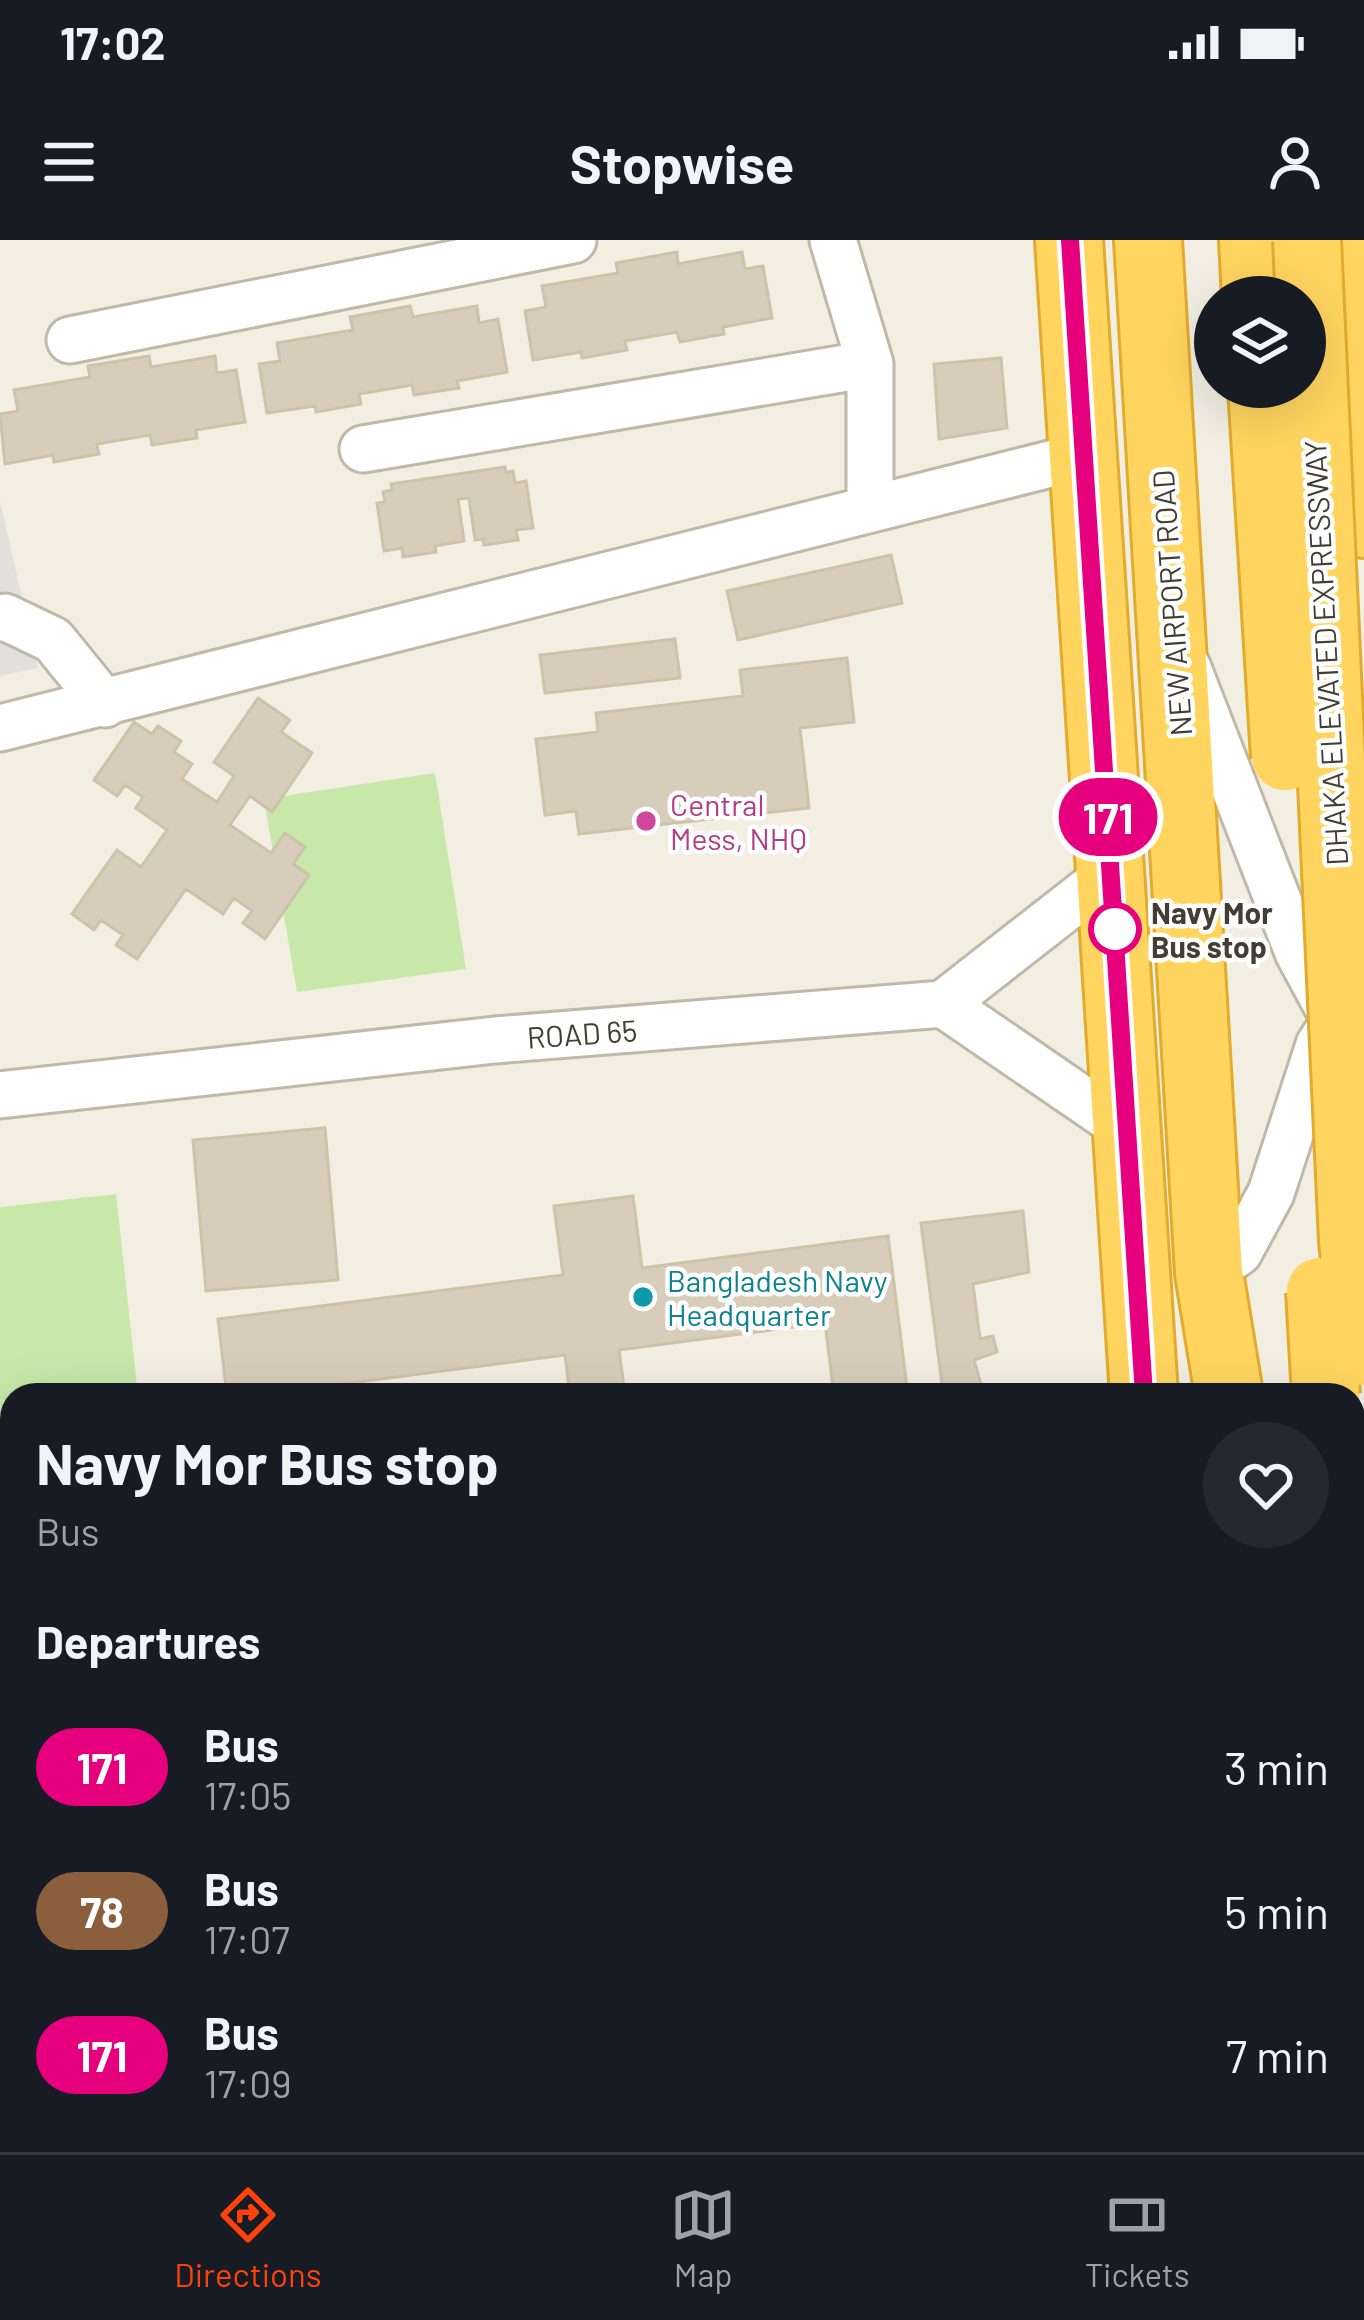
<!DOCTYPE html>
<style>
body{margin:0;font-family:Barlow,sans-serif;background:#242831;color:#f1f3f6;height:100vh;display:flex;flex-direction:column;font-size:45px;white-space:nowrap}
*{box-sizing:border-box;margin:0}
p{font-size:39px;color:#9ea1a6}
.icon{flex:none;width:66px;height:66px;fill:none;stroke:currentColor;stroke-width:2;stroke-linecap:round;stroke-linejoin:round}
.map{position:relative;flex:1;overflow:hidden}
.sheet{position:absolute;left:0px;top:1143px;width:1365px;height:771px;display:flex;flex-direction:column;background:#171b24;border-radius:36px 36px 0 0;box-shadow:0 12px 48px #0002}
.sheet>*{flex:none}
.badge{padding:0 24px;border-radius:39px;font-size:42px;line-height:78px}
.buttons{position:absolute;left:1194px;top:36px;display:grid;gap:24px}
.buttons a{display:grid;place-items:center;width:132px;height:132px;border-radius:50%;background:#171b24;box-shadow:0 12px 48px #0002;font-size:60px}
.map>.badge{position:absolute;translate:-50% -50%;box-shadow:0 0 0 6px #fff}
h2{padding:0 36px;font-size:45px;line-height:108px}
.round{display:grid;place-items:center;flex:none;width:126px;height:126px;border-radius:63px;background:#242831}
.head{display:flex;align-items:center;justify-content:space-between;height:204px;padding:0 36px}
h1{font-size:57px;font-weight:700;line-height:90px}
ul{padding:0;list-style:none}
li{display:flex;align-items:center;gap:36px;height:144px;padding:0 36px}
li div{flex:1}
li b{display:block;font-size:45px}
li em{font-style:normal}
li .badge{min-width:132px;font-weight:700;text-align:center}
.status{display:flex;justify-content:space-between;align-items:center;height:84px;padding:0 60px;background:#171b24;direction:ltr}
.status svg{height:33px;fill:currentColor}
header{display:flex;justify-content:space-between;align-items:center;height:156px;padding:0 36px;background:#171b24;font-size:54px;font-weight:700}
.tab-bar{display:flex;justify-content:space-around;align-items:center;height:168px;border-top:3px solid #363941;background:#171b24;font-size:33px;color:#9ea1a6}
.tab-bar a{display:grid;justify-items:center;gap:6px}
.tab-bar .current{color:#ff420c}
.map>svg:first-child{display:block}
.green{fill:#c7e8a9}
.parking{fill:#e2e0db}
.water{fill:#9bc8f2}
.building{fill:#d7cdba;stroke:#cec3aa;stroke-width:3}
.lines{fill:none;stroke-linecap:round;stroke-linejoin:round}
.minor-casing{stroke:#c0b9a8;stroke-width:51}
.highway-casing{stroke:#e1ac2d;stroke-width:72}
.minor{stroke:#fff;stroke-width:45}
.highway{stroke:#ffd560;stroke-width:66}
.highway-bridge-casing{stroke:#e1ac2d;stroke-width:72;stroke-linecap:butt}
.highway-bridge{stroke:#ffd560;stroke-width:66}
.line-casing{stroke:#fff;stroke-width:27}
.line{stroke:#e6007e;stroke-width:18}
.hotel-dot{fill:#d1479c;stroke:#fff;stroke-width:4.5}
.stop-dot{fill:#fff;stroke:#e6007e;stroke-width:6}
.culture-dot{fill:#0f9aa8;stroke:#fff;stroke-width:4.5}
.labels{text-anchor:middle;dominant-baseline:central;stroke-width:9;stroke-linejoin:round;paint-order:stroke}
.street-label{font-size:30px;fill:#433e33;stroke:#fff}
.hotel-label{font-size:30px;fill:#b23c85;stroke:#fff;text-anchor:start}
.stop-label{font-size:30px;font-weight:bold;fill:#433e33;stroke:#fff;text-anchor:start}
.culture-label{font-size:30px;fill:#0d838f;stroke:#fff;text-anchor:start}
</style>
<div class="status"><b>17:02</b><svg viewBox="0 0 49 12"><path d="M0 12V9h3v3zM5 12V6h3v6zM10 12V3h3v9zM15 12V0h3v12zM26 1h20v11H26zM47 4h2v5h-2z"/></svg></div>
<header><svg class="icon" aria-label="menu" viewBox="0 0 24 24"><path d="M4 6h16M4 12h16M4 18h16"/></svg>Stopwise<svg class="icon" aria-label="person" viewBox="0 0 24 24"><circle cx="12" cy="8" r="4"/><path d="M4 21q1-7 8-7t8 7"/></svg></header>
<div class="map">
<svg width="1364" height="1912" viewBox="0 0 1364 1912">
<rect width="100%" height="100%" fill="#f2eee2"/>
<path class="green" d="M435 533 466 729 297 752 264 559Z
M116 954 138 1155H12V1499L0 1501V967Z
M12 1693V1902H155L157 1912H0V1696Z"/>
<path class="parking" d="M0 261 38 428 0 436Z"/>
<path class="water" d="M12 1802V1902H107L62 1912H0V1804Z"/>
<path class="building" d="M677 12 678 24 742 12 745 29 763 26 772 78 723 87 724 94 680 102 677 92 625 101 627 110 582 118 581 112 533 120 525 71 546 67 542 46 618 33 616 23Z
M410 66 413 77 477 66 479 83 498 79 507 132 457 141 459 148 414 155 412 145 359 154 361 164 316 172 315 166 267 173 259 124 280 121 277 103 353 90 350 77Z
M149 116 151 127 215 116 217 133 236 130 245 182 196 190 197 198 152 205 150 195 97 204 99 214 54 222 53 215 5 224 0 174 18 171 14 150 90 137 88 126Z
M1001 118 1007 188 939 199 934 124Z
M505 227 506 233 513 231 515 243 526 241 533 288 516 290 518 300 484 305 483 299 475 300 469 258 458 259 464 301 435 306 436 312 403 317 402 308 384 311 377 263 385 262 383 252 392 250 391 244Z
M891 315 902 363 738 400 727 351Z
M675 399 680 438 545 453 540 415Z
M847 418 854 482 800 488 809 568 579 594 576 571 545 575 536 499 598 492 596 473 743 456 740 430Z
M258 458 290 480 281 492 312 513 272 572 250 556 230 585 271 613 285 593 305 607 293 624 309 635 265 699 243 683 252 671 234 658 223 674 186 649 137 719 116 705 123 695 101 680 94 690 72 674 117 610 141 627 167 590 136 568 143 557 125 545 117 556 94 540 134 482 152 494 158 486 181 501 174 512 192 524 182 539 217 562 234 536 214 522Z
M325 888 338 1040 206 1051 193 900Z
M633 956 642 1028 888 996 908 1155H834L825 1083 619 1110 625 1155H570L565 1115 289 1151 290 1155H227L218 1079 563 1035 554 966Z
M1023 971 1029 1032 973 1044 980 1099 993 1096 997 1112 974 1120 982 1148 943 1152 921 983Z
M696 1902 720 1912H373L399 1902Z"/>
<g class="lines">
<g class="minor-casing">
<path id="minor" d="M833 0 870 124V268
M70 100 573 0
M363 209 870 124
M0 378 5 377 53 400 105 464
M1187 426 1298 712 1333 777
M0 488 1082 216
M943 764 1112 632
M0 855 495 800 943 764 1127 890
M1209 1033 1239 1012 1271 953 1319 805 1337 777
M767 1902 783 1912
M946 1902 947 1912"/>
</g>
<g class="highway-casing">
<path id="highway" d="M1069 0 1144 1155
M1148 0 1209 1033 1229 1155
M1253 0 1256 57
M1345 0 1364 284
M1353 1574 1364 1745
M1172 1902 1173 1912
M1290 1912 1294 1902"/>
</g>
<use href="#minor" class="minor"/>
<use href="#highway" class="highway"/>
<g class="highway-bridge-casing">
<path id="highway-bridge" d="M1307 0 1353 1000 1364 1112
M1262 147 1285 517
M1320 1051 1326 1155"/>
</g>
<use href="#highway-bridge" class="highway-bridge"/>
</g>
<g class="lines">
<g class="line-casing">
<path id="line" d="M1070 0 1144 1155"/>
</g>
<use href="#line" class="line"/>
</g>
<circle class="hotel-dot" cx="646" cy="581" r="12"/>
<circle class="stop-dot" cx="1115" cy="689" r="24"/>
<circle class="culture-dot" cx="643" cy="1057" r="12"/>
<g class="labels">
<g class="street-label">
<text transform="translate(1171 363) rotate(-94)">NEW AIRPORT ROAD</text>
<text transform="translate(1325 413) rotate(-93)">DHAKA ELEVATED EXPRESSWAY</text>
<text transform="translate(582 793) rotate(-4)">ROAD 65</text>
</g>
<g class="hotel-label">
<text x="670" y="564">Central<tspan x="670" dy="34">Mess, NHQ</tspan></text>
</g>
<g class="stop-label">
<text x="1151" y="672">Navy Mor<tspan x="1151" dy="34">Bus stop</tspan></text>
</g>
<g class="culture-label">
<text x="667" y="1040">Bangladesh Navy<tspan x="667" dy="34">Headquarter</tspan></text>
</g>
</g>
</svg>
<div class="buttons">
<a><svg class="icon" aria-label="layers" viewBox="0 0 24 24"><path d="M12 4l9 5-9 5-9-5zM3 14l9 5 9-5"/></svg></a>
</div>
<b class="badge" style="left:1108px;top:577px;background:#e6007e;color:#fff">171</b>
<section class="sheet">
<div class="head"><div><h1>Navy Mor Bus stop</h1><p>Bus</p></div><a class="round"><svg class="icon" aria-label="heart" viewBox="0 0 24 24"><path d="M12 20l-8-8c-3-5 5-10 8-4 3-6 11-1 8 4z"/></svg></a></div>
<h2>Departures</h2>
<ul>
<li><span class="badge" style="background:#e6007e;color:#fff">171</span><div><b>Bus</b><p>17:05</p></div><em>3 min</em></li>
<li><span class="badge" style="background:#8b5e3c;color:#fff">78</span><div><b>Bus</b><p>17:07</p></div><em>5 min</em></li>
<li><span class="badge" style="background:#e6007e;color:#fff">171</span><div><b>Bus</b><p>17:09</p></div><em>7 min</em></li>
</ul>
</section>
</div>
<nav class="tab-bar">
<a class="current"><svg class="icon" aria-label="directions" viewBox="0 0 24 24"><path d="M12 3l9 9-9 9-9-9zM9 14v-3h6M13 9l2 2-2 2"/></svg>Directions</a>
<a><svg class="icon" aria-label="map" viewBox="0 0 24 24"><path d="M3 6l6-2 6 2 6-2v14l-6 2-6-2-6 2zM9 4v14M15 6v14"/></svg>Map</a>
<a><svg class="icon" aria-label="tickets" viewBox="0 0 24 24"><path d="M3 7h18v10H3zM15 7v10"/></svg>Tickets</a>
</nav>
